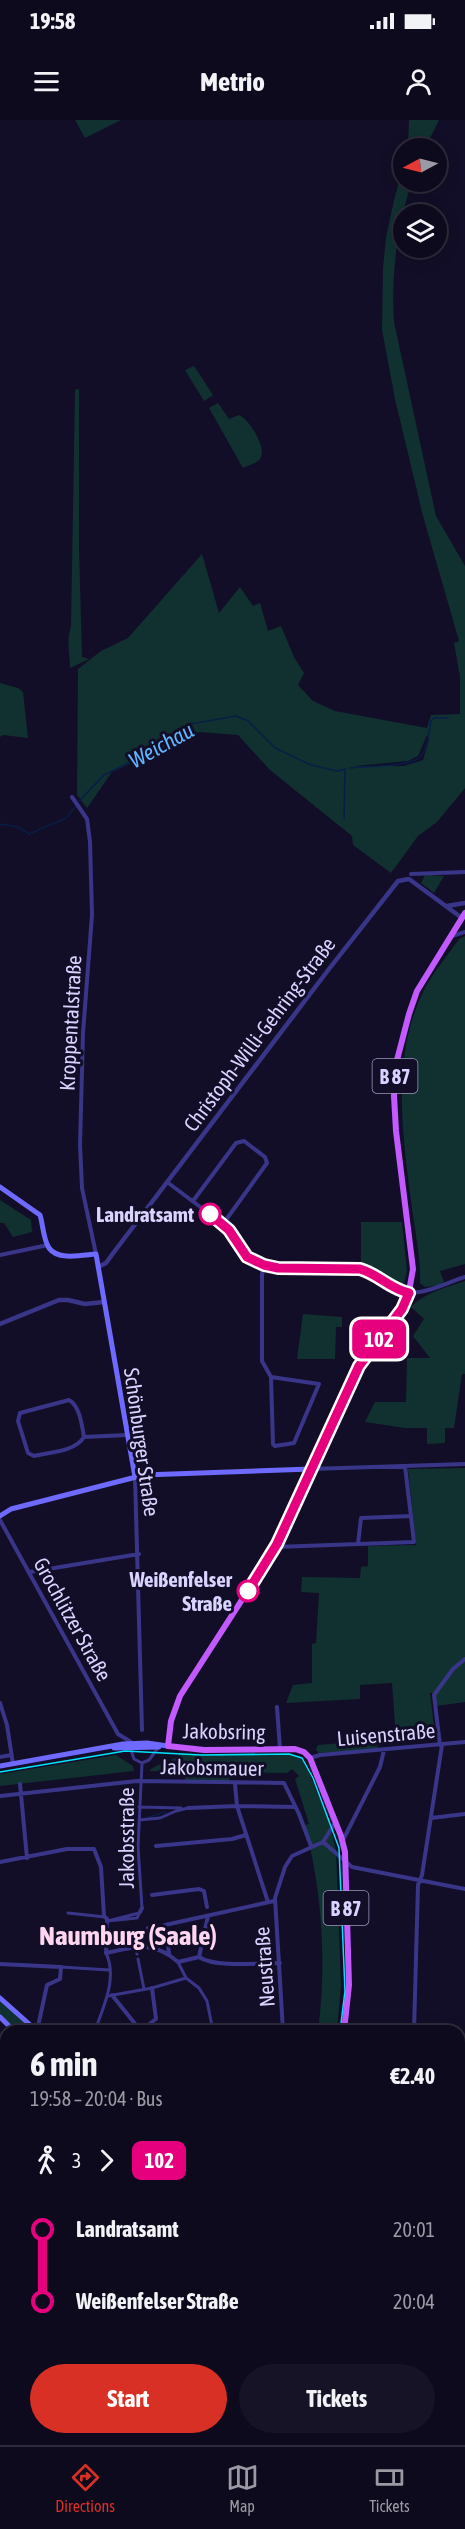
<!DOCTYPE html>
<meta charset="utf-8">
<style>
body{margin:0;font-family:"Asap Condensed",sans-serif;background:#171326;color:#f1f3f6;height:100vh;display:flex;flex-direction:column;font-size:22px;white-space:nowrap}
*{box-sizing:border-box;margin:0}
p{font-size:20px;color:#9b9aa4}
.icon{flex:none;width:33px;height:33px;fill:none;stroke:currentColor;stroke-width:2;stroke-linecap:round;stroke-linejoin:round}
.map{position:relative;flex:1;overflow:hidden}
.side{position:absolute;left:0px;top:1905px;width:465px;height:420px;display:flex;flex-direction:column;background:#0e0a1d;border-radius:18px 18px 0 0;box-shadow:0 3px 15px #0003,0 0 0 2px #2e2b3b}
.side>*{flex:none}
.badge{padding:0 12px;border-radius:9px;font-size:21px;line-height:39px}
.needle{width:39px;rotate:263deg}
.fabs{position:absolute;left:393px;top:18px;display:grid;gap:12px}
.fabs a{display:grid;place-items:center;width:54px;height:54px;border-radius:50%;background:#0e0a1d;box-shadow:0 3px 15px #0003,0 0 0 2px #2e2b3b;font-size:30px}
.map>.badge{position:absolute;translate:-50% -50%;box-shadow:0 0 0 3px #fff}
.legs{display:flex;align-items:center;gap:9px;height:66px;padding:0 30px;font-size:20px}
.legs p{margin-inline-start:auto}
.overview{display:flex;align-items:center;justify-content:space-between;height:102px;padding:0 30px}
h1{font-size:33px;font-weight:700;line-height:45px}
.cta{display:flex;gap:12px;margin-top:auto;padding:12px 30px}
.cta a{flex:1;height:69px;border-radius:36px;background:#d93025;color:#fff;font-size:24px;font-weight:700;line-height:69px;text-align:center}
.cta a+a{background:#171326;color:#f1f3f6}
ul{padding:0 30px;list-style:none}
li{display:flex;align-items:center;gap:21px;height:72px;font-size:22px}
li i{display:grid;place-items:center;width:9px;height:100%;margin:0 8px;background:currentColor}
li i::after{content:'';width:15px;height:15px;margin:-8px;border:4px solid;border-radius:50%;background:#0e0a1d}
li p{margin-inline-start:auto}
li:first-child i{background:linear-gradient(#0000 50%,currentColor 0)}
li:last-child i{background:linear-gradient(currentColor 50%,#0000 0)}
.status{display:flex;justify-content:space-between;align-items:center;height:42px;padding:0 30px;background:#0e0a1d;direction:ltr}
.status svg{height:16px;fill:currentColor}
header{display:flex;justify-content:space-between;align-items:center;height:78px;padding:0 30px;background:#0e0a1d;font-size:27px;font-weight:700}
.dock{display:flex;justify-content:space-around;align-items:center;height:84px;border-top:2px solid #2e2b3b;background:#0e0a1d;font-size:16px;color:#9b9aa4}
.dock a{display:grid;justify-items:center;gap:3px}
.dock .on{color:#d93025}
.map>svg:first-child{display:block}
.green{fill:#103130;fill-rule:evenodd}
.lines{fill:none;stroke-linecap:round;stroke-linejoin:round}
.stream{stroke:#071e47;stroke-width:1.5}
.pedestrian{stroke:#393689;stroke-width:3}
.minor{stroke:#393689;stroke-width:4}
.tertiary{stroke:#393689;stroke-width:4.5}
.secondary{stroke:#6f6aff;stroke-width:5}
.primary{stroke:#c25aff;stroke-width:6}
.tram{stroke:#00e4fe;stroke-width:1.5}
.line-1-casing{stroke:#fff;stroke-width:14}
.line-1{stroke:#e6007e;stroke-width:9}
.stop-1-dot{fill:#fff;stroke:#e6007e;stroke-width:3}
.labels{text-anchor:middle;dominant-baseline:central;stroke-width:6;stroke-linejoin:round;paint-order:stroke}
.shield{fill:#120e27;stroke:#9d98be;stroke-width:1.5}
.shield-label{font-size:20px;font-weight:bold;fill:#d9d3ff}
.street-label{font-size:21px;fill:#d9d3ff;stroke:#120e27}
.stop-label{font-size:21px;font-weight:bold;fill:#d9d3ff;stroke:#120e27;text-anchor:end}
.water-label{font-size:22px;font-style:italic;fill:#61b5ff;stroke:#120e27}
.district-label{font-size:27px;font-weight:bold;fill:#ffd5f0;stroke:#120e27}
</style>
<div class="status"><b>19:58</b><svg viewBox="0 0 49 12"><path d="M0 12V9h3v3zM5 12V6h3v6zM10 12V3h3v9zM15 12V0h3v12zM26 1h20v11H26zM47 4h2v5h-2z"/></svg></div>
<header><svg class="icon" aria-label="menu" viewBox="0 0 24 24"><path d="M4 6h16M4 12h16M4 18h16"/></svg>Metrio<svg class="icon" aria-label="person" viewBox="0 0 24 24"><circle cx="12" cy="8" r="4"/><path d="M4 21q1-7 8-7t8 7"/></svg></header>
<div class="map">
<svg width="465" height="2325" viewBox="0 0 465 2325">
<rect width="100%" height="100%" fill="#120e27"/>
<path class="green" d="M75 0H121L85 18Z
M409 0H439L425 28H408Z
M403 48 404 62H412C397 105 391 156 394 202L436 396 465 446V668L437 702 418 716 391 753 353 725 352 716 270 650 238 615 199 612 112 652 87 688 77 675 78 549 101 531 128 518 202 434 219 493 240 467 253 486 260 483 268 511 281 506 294 537 304 553 298 565 313 581 335 591 427 608 431 595 460 594V557L454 523 459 521 423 396 395 279 382 210 383 148 386 117 394 80ZM427 615 429 620 423 640 404 646H355L408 641 418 636Z
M194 246 213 275 204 281 185 250Z
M79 269V428L82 537 89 539 70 548C70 534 66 520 71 507L75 270Z
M218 283 229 299 239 295C249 299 268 329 260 339 257 343 249 345 243 348L209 288Z
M0 563 18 568 23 572 28 618 3 615 0 617Z
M425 755 444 756 434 773 421 763Z
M465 816V1144L440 1151 444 1162 441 1165 425 1167 420 1163C421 1136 414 1107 411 1081 402 1011 391 934 425 868 434 851 448 835 459 819Z
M0 1080 31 1100 32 1112 13 1117 4 1103H0Z
M361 1102H402L407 1151 404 1163H397L361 1145Z
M465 1161V1254H462L454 1308H445V1323L427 1324V1308H405L365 1302 375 1282H406L407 1238H430L413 1216 424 1199 411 1187C424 1173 447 1167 465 1161Z
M303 1194 342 1197V1207H336L335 1239H297Z
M465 1348V1582L436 1586 434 1573H430L435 1614 396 1618 392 1563 360 1565V1579L286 1583 293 1565 312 1563V1524L316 1523 319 1473 301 1472 302 1457 360 1458 361 1447 368 1446V1426L416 1425 408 1349Z
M377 1620 378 1629 318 1633 316 1629 318 1625Z
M180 1634 290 1635 300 1638 305 1643 328 1699 336 1730 341 1865 337 1911H318C327 1843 322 1772 305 1705L309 1704 295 1659 299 1656 292 1649 287 1653 230 1652 229 1662 185 1660V1652L149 1651C156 1643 172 1643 180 1634Z
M116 1635 133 1646 134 1651 0 1666V1654Z
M0 1881 35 1911H17L0 1895Z
M0 2073 2 2081H5L6 2159 4 2162 6 2164 0 2160Z
M61 2319H195L197 2325H66Z"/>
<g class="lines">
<path class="stream" d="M350 648C365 646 410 647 420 637 428 629 429 611 431 601L434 598H448
M79 681 104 655 141 637 191 604 236 596 248 601 275 628 311 645 337 651 346 649
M344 699 345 651
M0 704 18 707 29 714 66 698 76 686
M146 1698 165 1692"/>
<path class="pedestrian" d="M130 1627 134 1639 142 1643
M142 1643 149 1640 158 1628
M139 1687 181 1688
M139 1700 160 1698 176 1691 188 1688
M142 1788 138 1727 142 1643
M68 1793 105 1797
M107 1801 137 1798 140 1792
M108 1801 139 1793
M148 1808 165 1805
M136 1827 137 1834
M138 1839 144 1869
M178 1842 186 1858 199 1868 207 1881 213 1911
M61 1847 109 1850
M108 1876 152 1868 186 1858
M95 1911C103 1887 118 1858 106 1833"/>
<path class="minor" d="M72 677 87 699 90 722 92 795 83 913 80 1025 82 1068 96 1134
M411 754 465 752
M452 816 465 812
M167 1062 223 1104 241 1131 254 1142 278 1148 360 1149C373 1153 381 1161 393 1167 417 1181 442 1164 465 1157
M193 1081 236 1023 244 1021 265 1037 267 1043 223 1104
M0 1135 48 1125
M264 1145 262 1155V1241L271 1257
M271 1257 319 1264 294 1323 275 1326 273 1324Z
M69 1280C80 1286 82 1306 84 1317 75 1332 49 1332 34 1336L28 1333 18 1301 20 1293Z
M84 1317 127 1315
M311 1349 465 1344
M135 1357 142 1610
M0 1400 118 1614 131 1622
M358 1424 361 1398 411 1396
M276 1427 414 1422 405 1346
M30 1452 139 1434
M0 1583 7 1605 13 1644
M277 1587 280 1629
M440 1625 434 1575 453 1549 465 1539
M0 1637 11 1635
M310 1638 320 1635 465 1622
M20 1664 27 1738
M235 1664 237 1686 268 1782
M0 1676 137 1661 284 1663 299 1694 311 1726
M188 1688 237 1686 295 1687
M431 1698 465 1694
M343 1720 380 1647 384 1630
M323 1722 352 1747 465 1769
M323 1722 335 1703
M156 1726 232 1719 246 1715
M0 1742 67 1729H94L101 1747 104 1796 107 1799 106 1833C135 1827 154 1820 178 1842L199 1837
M152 1775 199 1769 204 1771 207 1787
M140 1792 142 1788
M148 1808 151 1826
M169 1833 165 1805 274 1781
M199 1837C215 1848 260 1843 280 1843
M199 1837 208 1796
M0 1844 61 1847 60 1859 47 1865 37 1911
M112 1875 140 1910
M140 1911 156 1899 152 1868
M283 1911 275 1778 285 1747 292 1736 323 1722
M414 1911 418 1765 422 1755 442 1625
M459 1920H465
M0 1950 6 1928
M0 1964H6
M459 2014H465
M0 2033 6 2036
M0 2067 6 2057
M459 2073H465
M459 2131H465
M0 2164 6 2167
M459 2232H465
M459 2262 465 2261
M67 2319 69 2325
M348 2319 354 2325"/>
<path class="tertiary" d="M447 786 465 783
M98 1147 106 1143 114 1132 329 849 398 761 409 759 462 798
M0 1204 59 1180H68L85 1184 104 1182"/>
<path class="secondary" d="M0 1067 40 1095C43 1104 43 1119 49 1128 58 1141 83 1135 96 1134L135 1357
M0 1396 11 1389 144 1355 311 1349
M114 1628 159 1627
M0 1646 123 1624 147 1623 168 1626
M0 1878 37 1911
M0 1897 14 1911"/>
<path class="primary" d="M344 1911 349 1865 345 1732 341 1716 310 1638 304 1632 295 1629 204 1630 168 1626 171 1601 180 1576 274 1430 359 1246 402 1189 408 1177 413 1149 396 1011 394 976 397 940 409 894 417 871 465 793
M459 2171 465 2177
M0 2268 6 2266
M235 2319 236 2325"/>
<path class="tram" d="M0 1652 125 1631 201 1635 289 1634 302 1638 313 1658 339 1728 345 1871 340 1911"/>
</g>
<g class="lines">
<g class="line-1-casing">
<path id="line-1" d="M210 1094 229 1110 247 1137 264 1145 278 1148 360 1149C378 1154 390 1169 409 1173L402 1189 359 1246 277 1424 248 1471"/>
</g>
<use href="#line-1" class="line-1"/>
</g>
<g class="stop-1-dot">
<circle cx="210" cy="1094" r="10"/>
<circle cx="248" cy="1471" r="10"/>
</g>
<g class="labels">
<g class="shield">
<rect x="372.5" y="939" width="45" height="34" rx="4.5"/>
<rect x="323.5" y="1771" width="45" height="34" rx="4.5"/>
</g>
<g class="shield-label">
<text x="395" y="956">B 87</text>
<text x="346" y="1788">B 87</text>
</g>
<g class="street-label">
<text transform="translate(70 903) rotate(-87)">Kroppentalstraße</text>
<text transform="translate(259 914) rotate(-53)">Christoph-Willi-Gehring-Straße</text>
<text transform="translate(142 1322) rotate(82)">Schönburger Straße</text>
<text transform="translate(73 1499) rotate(61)">Grochlitzer Straße</text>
<text transform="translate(224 1611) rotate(1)">Jakobsring</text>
<text transform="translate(386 1614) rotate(-5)">Luisenstraße</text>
<text transform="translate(212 1647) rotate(1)">Jakobsmauer</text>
<text transform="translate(126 1718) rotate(-90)">Jakobsstraße</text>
<text transform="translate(264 1847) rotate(-94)">Neustraße</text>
</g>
<g class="stop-label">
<text x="194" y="1094">Landratsamt</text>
<text x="232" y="1459">Weißenfelser<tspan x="232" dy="24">Straße</tspan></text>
</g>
<g class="water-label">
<text transform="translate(161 625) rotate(-29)">Weichau</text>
</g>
<g class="district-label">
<text x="128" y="1815">Naumburg (Saale)</text>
</g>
</g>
</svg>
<div class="fabs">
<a><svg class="needle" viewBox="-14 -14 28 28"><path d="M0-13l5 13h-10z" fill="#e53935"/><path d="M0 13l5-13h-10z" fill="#9b9aa4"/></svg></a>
<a><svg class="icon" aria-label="layers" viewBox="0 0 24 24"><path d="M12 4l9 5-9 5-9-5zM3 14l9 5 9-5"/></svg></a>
</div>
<b class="badge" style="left:379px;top:1219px;background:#e6007e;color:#fff">102</b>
<section class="side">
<div class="overview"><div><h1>6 min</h1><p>19:58 – 20:04 · Bus</p></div><b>€2.40</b></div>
<div class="legs"><svg class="icon" aria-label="walk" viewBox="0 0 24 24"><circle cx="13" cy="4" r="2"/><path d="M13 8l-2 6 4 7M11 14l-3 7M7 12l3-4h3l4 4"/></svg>3<svg class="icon" aria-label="forward" viewBox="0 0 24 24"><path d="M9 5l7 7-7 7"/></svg><b class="badge" style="background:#e6007e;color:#fff">102</b></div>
<ul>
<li><i style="color:#e6007e"></i><b>Landratsamt</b><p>20:01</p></li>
<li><i style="color:#e6007e"></i><b>Weißenfelser Straße</b><p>20:04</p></li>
</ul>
<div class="cta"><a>Start</a><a>Tickets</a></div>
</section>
</div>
<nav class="dock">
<a class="on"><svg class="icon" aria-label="directions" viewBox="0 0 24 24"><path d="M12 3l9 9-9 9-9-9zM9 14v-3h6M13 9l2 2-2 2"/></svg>Directions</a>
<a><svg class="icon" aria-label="map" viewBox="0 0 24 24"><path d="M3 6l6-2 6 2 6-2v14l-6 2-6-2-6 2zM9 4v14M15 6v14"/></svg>Map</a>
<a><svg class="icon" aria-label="tickets" viewBox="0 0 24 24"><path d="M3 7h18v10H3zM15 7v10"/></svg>Tickets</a>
</nav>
